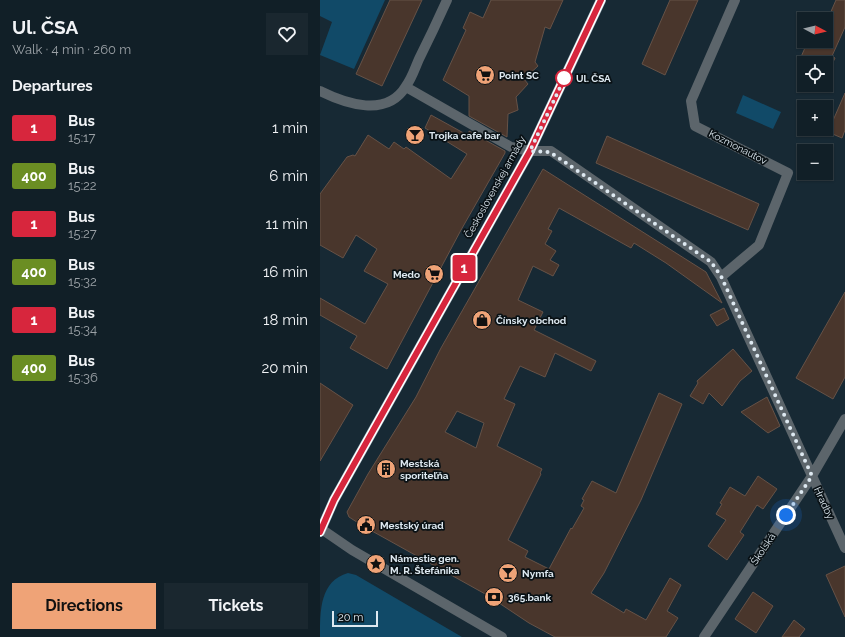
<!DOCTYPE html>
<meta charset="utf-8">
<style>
body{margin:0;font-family:Raleway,sans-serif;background:#1a272f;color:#f1f3f6;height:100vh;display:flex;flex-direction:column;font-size:15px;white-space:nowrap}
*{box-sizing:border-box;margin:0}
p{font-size:13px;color:#9ca2a7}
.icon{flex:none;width:22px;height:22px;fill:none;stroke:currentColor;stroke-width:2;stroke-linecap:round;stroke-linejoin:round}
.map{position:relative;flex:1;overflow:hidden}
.drawer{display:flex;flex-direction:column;background:#111f27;width:320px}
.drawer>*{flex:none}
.badge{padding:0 8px;border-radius:3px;font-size:14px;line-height:26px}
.needle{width:26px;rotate:97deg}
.controls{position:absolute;left:477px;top:12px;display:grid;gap:8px}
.controls a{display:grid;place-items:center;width:36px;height:36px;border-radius:0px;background:#111f27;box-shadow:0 1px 3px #0004,0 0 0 1px #303d44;font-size:20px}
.scale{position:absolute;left:12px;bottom:10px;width:46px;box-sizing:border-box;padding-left:4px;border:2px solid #dee9f1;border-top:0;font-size:11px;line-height:14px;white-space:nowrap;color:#dee9f1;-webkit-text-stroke:3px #091115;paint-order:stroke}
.you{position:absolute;width:20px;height:20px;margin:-10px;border:3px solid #fff;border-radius:50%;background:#1a73e8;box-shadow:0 0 0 6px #1a73e833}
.map>.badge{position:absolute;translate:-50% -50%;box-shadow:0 0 0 2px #fff}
h2{padding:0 12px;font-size:15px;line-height:36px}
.round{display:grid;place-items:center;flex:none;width:42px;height:42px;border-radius:0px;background:#1a272f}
.summary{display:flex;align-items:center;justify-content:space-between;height:68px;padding:0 12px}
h1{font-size:19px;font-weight:700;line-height:30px}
.primary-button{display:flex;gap:8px;margin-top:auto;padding:8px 12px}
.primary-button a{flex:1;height:46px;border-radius:0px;background:#efa377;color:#111;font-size:16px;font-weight:700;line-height:46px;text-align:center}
.primary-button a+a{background:#1a272f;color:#f1f3f6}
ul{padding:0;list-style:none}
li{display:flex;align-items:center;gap:12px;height:48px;padding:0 12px}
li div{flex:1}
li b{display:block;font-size:15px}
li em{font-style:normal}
li .badge{min-width:44px;font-weight:700;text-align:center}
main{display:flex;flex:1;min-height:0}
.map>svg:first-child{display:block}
.green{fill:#114a68}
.building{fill:#49362c;stroke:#665247;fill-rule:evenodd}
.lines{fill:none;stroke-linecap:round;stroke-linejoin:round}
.minor{stroke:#5c656b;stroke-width:10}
.major{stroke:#92a4b0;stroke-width:10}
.line-casing{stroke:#fff;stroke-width:9}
.line{stroke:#d7263d;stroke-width:6}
.walk{stroke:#dee9f1;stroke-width:4;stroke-dasharray:0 7.2}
.stop-dot{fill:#fff;stroke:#d7263d;stroke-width:2}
.labels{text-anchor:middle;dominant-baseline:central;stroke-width:3.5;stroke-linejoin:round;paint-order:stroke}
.poi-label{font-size:10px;font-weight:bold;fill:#dee9f1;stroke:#091115;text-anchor:start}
.stop-label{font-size:10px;font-weight:bold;fill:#dee9f1;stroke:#091115;text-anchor:start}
.street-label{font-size:10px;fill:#dee9f1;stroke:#091115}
</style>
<main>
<section class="drawer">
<div class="summary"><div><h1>Ul. ČSA</h1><p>Walk · 4 min · 260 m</p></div><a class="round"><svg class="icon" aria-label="heart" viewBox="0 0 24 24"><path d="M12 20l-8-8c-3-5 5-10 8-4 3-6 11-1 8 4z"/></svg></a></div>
<h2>Departures</h2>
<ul>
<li><span class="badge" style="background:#d7263d;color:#fff">1</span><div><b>Bus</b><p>15:17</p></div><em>1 min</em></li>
<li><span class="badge" style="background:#6b8e23;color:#fff">400</span><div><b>Bus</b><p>15:22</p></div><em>6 min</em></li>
<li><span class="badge" style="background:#d7263d;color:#fff">1</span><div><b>Bus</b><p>15:27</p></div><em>11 min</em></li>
<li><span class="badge" style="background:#6b8e23;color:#fff">400</span><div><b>Bus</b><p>15:32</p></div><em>16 min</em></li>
<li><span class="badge" style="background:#d7263d;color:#fff">1</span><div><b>Bus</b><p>15:34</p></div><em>18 min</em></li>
<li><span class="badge" style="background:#6b8e23;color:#fff">400</span><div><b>Bus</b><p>15:36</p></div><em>20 min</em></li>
</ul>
<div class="primary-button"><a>Directions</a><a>Tickets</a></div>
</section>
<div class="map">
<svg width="525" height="637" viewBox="0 0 525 637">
<rect width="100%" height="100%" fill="#172934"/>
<path class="green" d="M0 0H65L34 69 0 55 12 22 0 16Z
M423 95 461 112 453 129 416 113Z
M28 573 36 575 142 637H0C0 610 0 581 28 573Z"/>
<path class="building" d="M70 0H102L62 86 36 74Z
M171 0H243L230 29 225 27 215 62 218 66 204 79 208 84 196 97 198 110 188 114 187 137 149 116V96L123 80 146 30 143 28 150 12 163 18Z
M350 0H378L345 75 322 64Z
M516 0H525V27L512 56 515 58 506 77V63H484V69L477 66 488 41H506V23Z
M525 93V130L522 138 508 132Z
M111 115 149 136V131L185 151V153L141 230 67 369 30 348 37 336 0 315V298L45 324 68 284 44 271 57 249 36 235 23 258 0 245V194L27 157 33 155 35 156 48 135 69 149 74 142 84 149 86 147 131 179 147 154 105 128Z
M287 136 439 204 428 230 276 163Z
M223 169 386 272 402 303 346 263 314 243 311 248 239 208 228 229 232 231 225 244 236 251 230 260 239 265 233 276 213 266 198 300 223 312 214 330 276 361 271 371 235 353 225 377 200 366 184 399 195 404 177 446 222 469 220 473 221 474 188 540 208 551 205 557 229 569 251 528 252 529 264 508 261 506 264 500 262 499 272 481 296 493 339 393 362 404 321 500 284 573 271 593 304 613 306 609 326 620 350 578 361 585 347 611 358 618 346 637H235L209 623 167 595 43 526 29 517 27 512 48 474 96 397 121 348ZM137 411 164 423 156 448 125 432Z
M525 292V377L513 399 476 378Z
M404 308 409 319 397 326 390 315Z
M413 349 432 371 420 381 402 406 389 393 383 404 370 396 378 383 377 381Z
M0 383 33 405 0 461Z
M447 397 460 426 448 433 421 412Z
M438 476 457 489 443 509 437 505 420 532 424 535 407 560 388 546 406 520 396 514 402 504 400 503 410 487 425 496Z
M525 566V617L506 575Z
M433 592 453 606 436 633 415 619Z
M474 620 485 629 479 637H462Z"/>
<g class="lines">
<path class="minor" d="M86 87 191 147 210 151H231L391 262 401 277 525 548
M0 91C26 104 67 118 86 86 92 78 95 68 99 59 109 39 118 20 127 0
M401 277 439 245 468 173 375 126 371 101 415 0
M0 528 32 550 182 637
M384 637 492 476 525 419"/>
<path class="major" d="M0 532 14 500 210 151 281 0"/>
</g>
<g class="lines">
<g class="line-casing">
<path id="line" d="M0 532 14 500 210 151 281 0"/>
</g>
<use href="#line" class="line"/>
<path class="walk" d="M244 78 245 77 210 151 230 152 391 262 401 276 405 285 492 476 466 515"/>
</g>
<defs>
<g id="supermarket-disc" transform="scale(1)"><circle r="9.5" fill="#efa377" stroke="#091115"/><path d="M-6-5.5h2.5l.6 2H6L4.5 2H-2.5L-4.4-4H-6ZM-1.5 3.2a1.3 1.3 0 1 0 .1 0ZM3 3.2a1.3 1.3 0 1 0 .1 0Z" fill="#111"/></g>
<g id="bar-disc" transform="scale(1)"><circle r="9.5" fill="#efa377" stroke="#091115"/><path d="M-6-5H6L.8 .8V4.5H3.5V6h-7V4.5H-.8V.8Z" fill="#111"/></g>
<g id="shop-disc" transform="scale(1)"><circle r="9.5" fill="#efa377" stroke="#091115"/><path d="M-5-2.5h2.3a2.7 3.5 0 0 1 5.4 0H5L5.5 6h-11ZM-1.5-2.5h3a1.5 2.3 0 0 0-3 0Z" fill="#111"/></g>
<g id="building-disc" transform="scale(1)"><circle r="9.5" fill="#efa377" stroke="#091115"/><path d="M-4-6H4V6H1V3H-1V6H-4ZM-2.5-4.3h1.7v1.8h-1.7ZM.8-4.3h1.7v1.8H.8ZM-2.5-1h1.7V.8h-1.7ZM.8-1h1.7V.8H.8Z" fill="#111"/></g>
<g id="civic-disc" transform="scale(1)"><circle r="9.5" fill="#efa377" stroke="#091115"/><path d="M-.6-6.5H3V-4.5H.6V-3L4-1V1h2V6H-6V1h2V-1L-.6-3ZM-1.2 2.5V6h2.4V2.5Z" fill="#111"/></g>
<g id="sight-disc" transform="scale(1)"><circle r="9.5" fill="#efa377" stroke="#091115"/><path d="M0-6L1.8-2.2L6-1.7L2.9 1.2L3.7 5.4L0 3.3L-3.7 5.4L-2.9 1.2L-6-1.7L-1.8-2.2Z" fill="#111"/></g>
<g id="bank-disc" transform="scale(1)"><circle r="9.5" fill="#efa377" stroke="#091115"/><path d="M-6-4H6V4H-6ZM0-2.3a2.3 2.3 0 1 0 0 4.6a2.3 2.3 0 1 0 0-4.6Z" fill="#111"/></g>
</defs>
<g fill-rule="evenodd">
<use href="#supermarket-disc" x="165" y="75"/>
<use href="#bar-disc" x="95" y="135"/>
<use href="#supermarket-disc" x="114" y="274"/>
<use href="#shop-disc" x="162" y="320"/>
<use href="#building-disc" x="66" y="469"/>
<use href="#civic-disc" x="46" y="525"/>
<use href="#sight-disc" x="56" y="564"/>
<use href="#bar-disc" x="188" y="573"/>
<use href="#bank-disc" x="174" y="597"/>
</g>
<circle class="stop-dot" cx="244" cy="78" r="8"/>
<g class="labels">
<g class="poi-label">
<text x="179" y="75">Point SC</text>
<text x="109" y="135">Trojka cafe bar</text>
<text x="100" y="274" text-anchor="end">Medo</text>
<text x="176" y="320">Čínsky obchod</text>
<text x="80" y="463">Mestská<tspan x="80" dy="12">sporiteľňa</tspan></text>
<text x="60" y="525">Mestský úrad</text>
<text x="70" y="558">Námestie gen.<tspan x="70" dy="12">M. R. Štefánika</tspan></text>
<text x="202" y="573">Nymfa</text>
<text x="188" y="597">365.bank</text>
</g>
<g class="stop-label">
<text x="256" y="78">Ul. ČSA</text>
</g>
<g class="street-label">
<text transform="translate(418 147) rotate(27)">Kozmonautov</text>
<text transform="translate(175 187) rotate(-61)">Československej armády</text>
<text transform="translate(504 503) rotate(65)">Hradby</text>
<text transform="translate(443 549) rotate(-56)">Školská</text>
</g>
</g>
</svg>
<div class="controls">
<a><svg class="needle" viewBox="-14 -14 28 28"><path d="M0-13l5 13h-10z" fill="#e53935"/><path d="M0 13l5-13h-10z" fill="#9ca2a7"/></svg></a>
<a><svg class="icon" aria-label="locate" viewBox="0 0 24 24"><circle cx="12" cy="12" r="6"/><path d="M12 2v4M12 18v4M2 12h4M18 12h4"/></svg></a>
<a>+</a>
<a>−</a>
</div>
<div class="scale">20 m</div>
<div class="you" style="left:466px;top:515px"></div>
<b class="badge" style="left:144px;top:268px;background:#d7263d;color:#fff">1</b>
</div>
</main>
